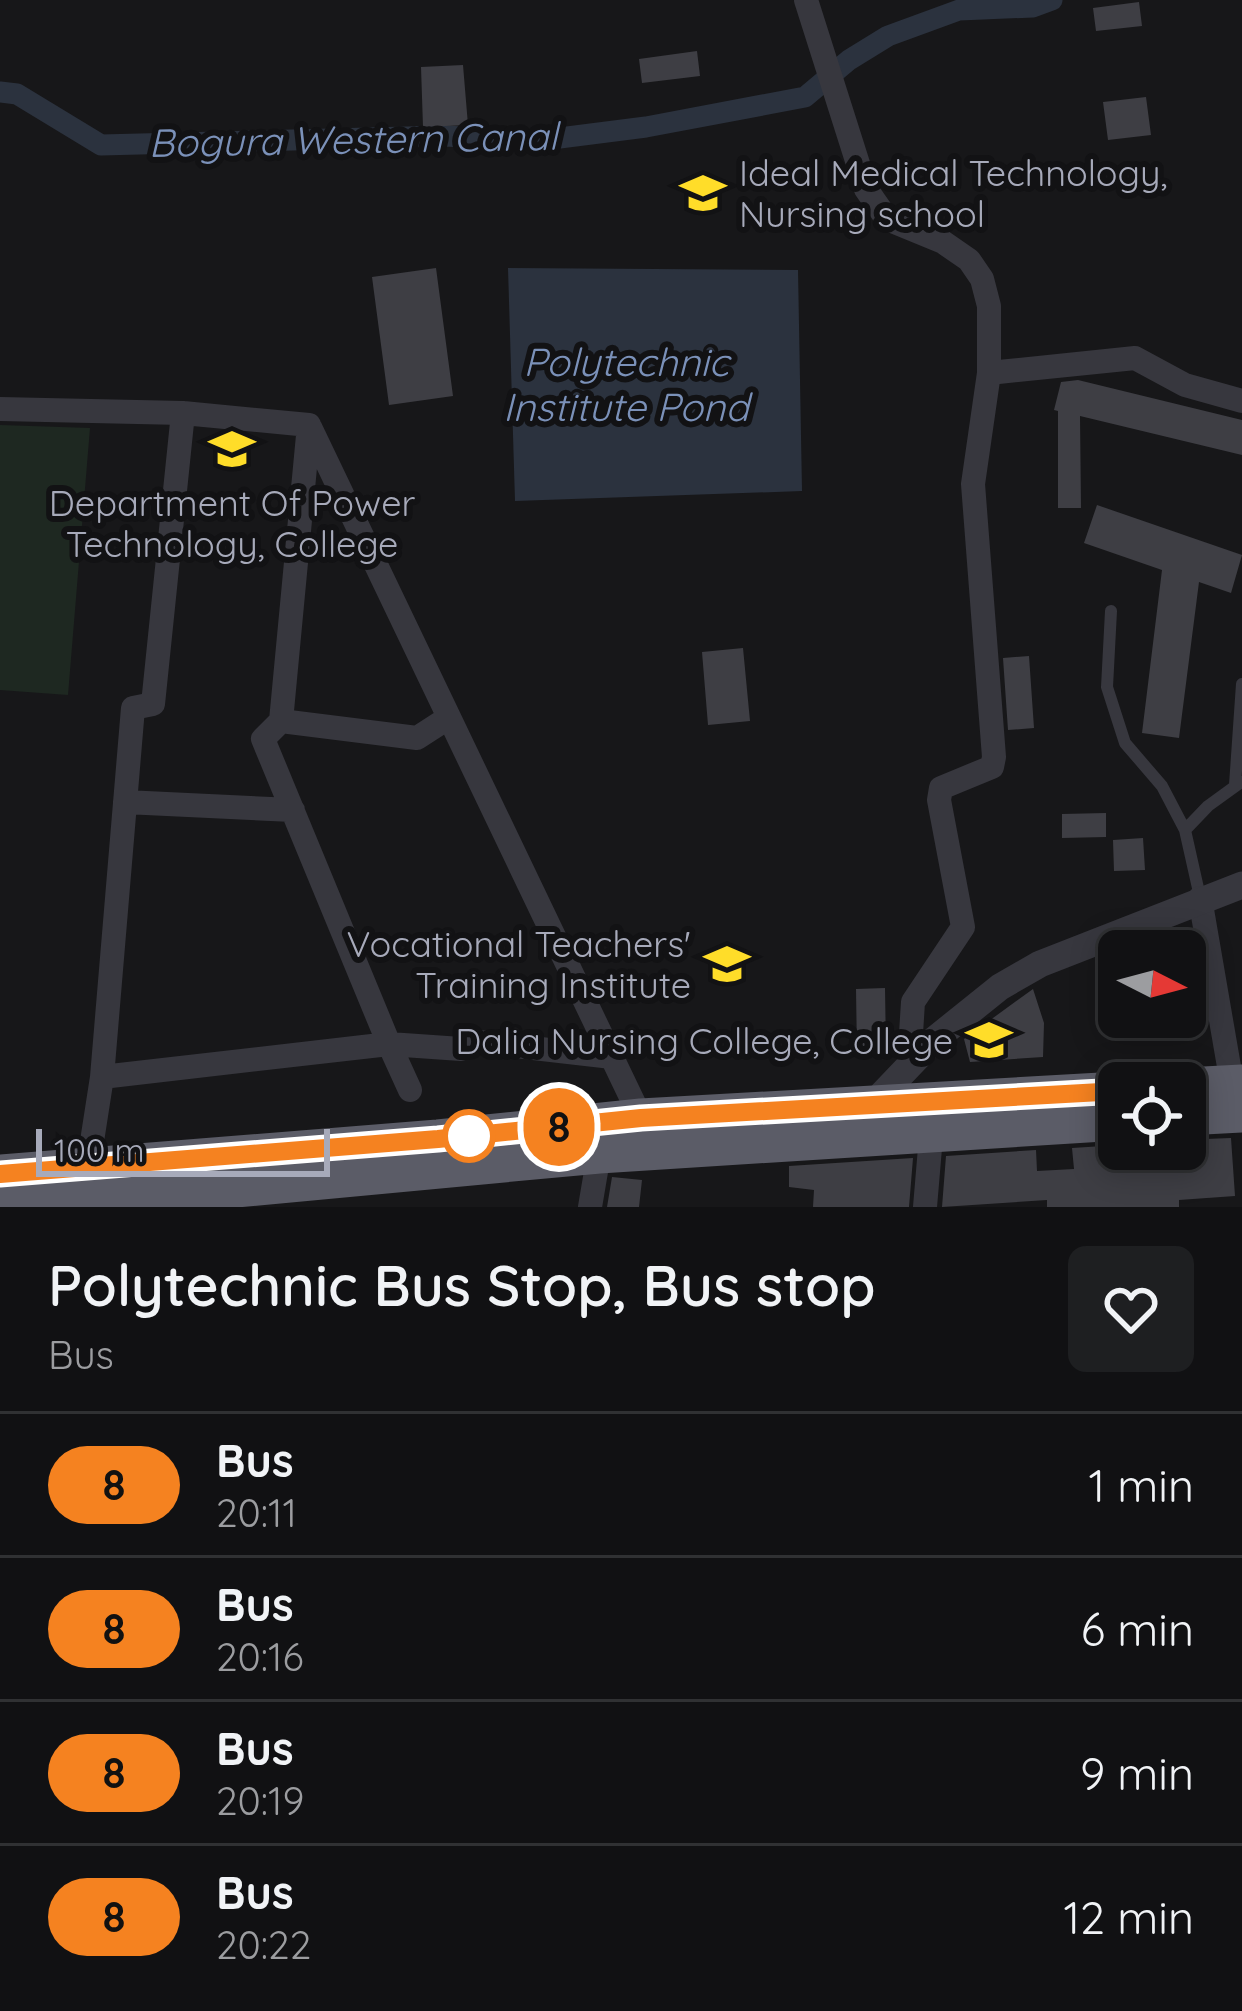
<!DOCTYPE html>
<style>
body{margin:0;font-family:Quicksand,sans-serif;background:#1e1f21;color:#f1f3f6;height:100vh;display:flex;flex-direction:column;font-size:45px;white-space:nowrap}
*{box-sizing:border-box;margin:0}
p{font-size:39px;color:#9c9da0}
.icon{flex:none;width:66px;height:66px;fill:none;stroke:currentColor;stroke-width:2;stroke-linecap:round;stroke-linejoin:round}
.map{position:relative;height:1207px;overflow:hidden}
.panel{display:flex;flex-direction:column;background:#111113;flex:1}
.panel>*{flex:none}
.badge{padding:0 24px;border-radius:39px;font-size:42px;line-height:78px}
.needle{width:78px;rotate:96deg}
.buttons{position:absolute;left:1098px;top:930px;display:grid;gap:24px}
.buttons a{display:grid;place-items:center;width:108px;height:108px;border-radius:18px;background:#111113;box-shadow:0 6px 30px #0003,0 0 0 3px #303133;font-size:60px}
.scale{position:absolute;left:36px;bottom:30px;width:294px;box-sizing:border-box;padding-left:12px;border:6px solid #a7aaba;border-top:0;font-size:33px;line-height:42px;white-space:nowrap;color:#a7aaba;-webkit-text-stroke:9px #121214;paint-order:stroke}
.map>.badge{position:absolute;translate:-50% -50%;box-shadow:0 0 0 6px #fff}
.round{display:grid;place-items:center;flex:none;width:126px;height:126px;border-radius:18px;background:#1e1f21}
.summary{display:flex;align-items:center;justify-content:space-between;height:204px;padding:0 48px}
h1{font-size:57px;font-weight:600;line-height:90px}
ul{padding:0;list-style:none}
li{display:flex;align-items:center;gap:36px;height:144px;padding:0 48px;border-top:3px solid #303133}
li div{flex:1}
li b{display:block;font-size:45px}
li em{font-style:normal}
li .badge{min-width:132px;font-weight:700;text-align:center}
.map>svg:first-child{display:block}
.green{fill:#1e2821}
.water{fill:#2b323e}
.lines{fill:none;stroke-linecap:round;stroke-linejoin:round}
.canal{stroke:#2b323e;stroke-width:21}
.building{fill:#3e3e44}
.service{stroke:#37373e;stroke-width:12}
.minor{stroke:#37373e;stroke-width:24}
.tertiary{stroke:#37373e;stroke-width:27}
.trunk{stroke:#5b5c67;stroke-width:39}
.line-casing{stroke:#fff;stroke-width:27}
.line{stroke:#f58220;stroke-width:18}
.stop-dot{fill:#fff;stroke:#f58220;stroke-width:6}
.labels{text-anchor:middle;dominant-baseline:central;stroke-width:12;stroke-linejoin:round;paint-order:stroke}
.poi-label{font-size:36px;fill:#a7aaba;stroke:#121214;text-anchor:end}
.water-label{font-size:39px;font-style:italic;fill:#7b91b9;stroke:#121214}
</style>
<div class="map">
<svg width="1242" height="1207" viewBox="0 0 1242 1207">
<rect width="100%" height="100%" fill="#171719"/>
<path class="green" d="M0 425 90 428 68 695 0 690Z"/>
<path class="water" d="M508 268 798 270 802 491 515 501Z"/>
<g class="lines">
<path class="canal" d="M0 92 17 94 101 145 445 136 536 141 646 127 805 97 849 60 888 36 959 10 1033 7 1052 0"/>
</g>
<path class="building" d="M1139 2 1142 26 1096 31 1093 8Z
M697 51 700 76 642 83 639 59Z
M463 65 468 125 423 127 421 67Z
M1146 97 1151 135 1108 140 1103 102Z
M436 268 453 396 389 405 372 277Z
M1078 380 1242 420V455L1080 416 1081 508H1058V411L1054 410 1061 382Z
M1097 505 1242 555 1231 593 1199 582 1179 738 1142 733 1162 570 1084 543Z
M743 648 750 721 708 725 702 652Z
M1029 656 1034 728 1008 730 1003 658Z
M1106 813V837L1062 838V814Z
M1143 838 1145 870 1114 871 1113 840Z
M885 988 886 1050 857 1052 856 989Z
M1033 989 1044 1023 1043 1057 970 1062 964 1039Z
M1231 1138 1235 1196 1179 1200V1207H1047V1200L942 1207 946 1156 1036 1150 1037 1171 1074 1169 1072 1148 1119 1145V1149H1206L1205 1139Z
M913 1158 909 1207H813L814 1190 789 1187V1166Z
M612 1177 642 1180 639 1207H607Z"/>
<g class="lines">
<path class="service" d="M1111 611 1107 687 1125 743 1162 786 1185 830 1200 897
M1235 785 1242 684
M1185 830 1208 806 1241 782"/>
<path class="minor" d="M806 0 866 189 887 219 943 242 969 260 982 279 989 306V373L973 484 994 757 992 767 941 788 939 800 963 927 913 1002 909 1065
M989 373 1135 358 1185 385 1242 401
M0 409 183 413 309 425 641 1118
M309 425 281 721 417 738 448 718
M125 802 293 810
M1200 898 1232 1084
M102 1077 389 1044 263 739 281 721
M410 1090 389 1044 461 1049 470 1041 612 1057
M88 1167 102 1077 133 708 153 704 183 413
M590 1207 599 1154
M925 1207 931 1136"/>
<path class="tertiary" d="M870 1107 934 1040 1000 987 1040 964 1242 885"/>
<path class="trunk" d="M1185 1087 1242 1084
M1185 1116 1242 1113
M0 1174 438 1139 641 1118 1119 1091
M0 1204 183 1193 599 1154 1119 1121"/>
</g>
<g class="lines">
<g class="line-casing">
<path id="line" d="M0 1174 438 1139 641 1118 1119 1091"/>
</g>
<use href="#line" class="line"/>
</g>
<defs>
<g id="school-bare" transform="scale(3.6)"><path d="M0-5L7-2L0 1L-7-2ZM-4 1L0 2.5L4 1V4Q0 6-4 4Z" fill="#ffdd29" stroke="#121214" stroke-width="2.5" paint-order="stroke"/></g>
<g id="university-bare" transform="scale(3.6)"><path d="M0-5L7-2L0 1L-7-2ZM-4 1L0 2.5L4 1V4Q0 6-4 4Z" fill="#ffdd29" stroke="#121214" stroke-width="2.5" paint-order="stroke"/></g>
</defs>
<g fill-rule="evenodd">
<use href="#school-bare" x="703" y="193"/>
<use href="#university-bare" x="232" y="449"/>
<use href="#university-bare" x="727" y="964"/>
<use href="#university-bare" x="989" y="1040"/>
</g>
<circle class="stop-dot" cx="469" cy="1136" r="24"/>
<g class="labels">
<g class="poi-label">
<text x="739" y="172" text-anchor="start">Ideal Medical Technology,<tspan x="739" dy="41">Nursing school</tspan></text>
<text x="232" y="502" text-anchor="middle">Department Of Power<tspan x="232" dy="41">Technology, College</tspan></text>
<text x="691" y="943">Vocational Teachers'<tspan x="691" dy="41">Training Institute</tspan></text>
<text x="953" y="1040">Dalia Nursing College, College</text>
</g>
<g class="water-label">
<text transform="translate(353 139) rotate(-1)">Bogura Western Canal</text>
<text x="626" y="361">Polytechnic<tspan x="626" dy="45">Institute Pond</tspan></text>
</g>
</g>
</svg>
<div class="buttons">
<a><svg class="needle" viewBox="-14 -14 28 28"><path d="M0-13l5 13h-10z" fill="#e53935"/><path d="M0 13l5-13h-10z" fill="#9c9da0"/></svg></a>
<a><svg class="icon" aria-label="locate" viewBox="0 0 24 24"><circle cx="12" cy="12" r="6"/><path d="M12 2v4M12 18v4M2 12h4M18 12h4"/></svg></a>
</div>
<div class="scale">100 m</div>
<b class="badge" style="left:559px;top:1127px;background:#f58220;color:#111">8</b>
</div>
<section class="panel">
<div class="summary"><div><h1>Polytechnic Bus Stop, Bus stop</h1><p>Bus</p></div><a class="round"><svg class="icon" aria-label="heart" viewBox="0 0 24 24"><path d="M12 20l-8-8c-3-5 5-10 8-4 3-6 11-1 8 4z"/></svg></a></div>
<ul>
<li><span class="badge" style="background:#f58220;color:#111">8</span><div><b>Bus</b><p>20:11</p></div><em>1 min</em></li>
<li><span class="badge" style="background:#f58220;color:#111">8</span><div><b>Bus</b><p>20:16</p></div><em>6 min</em></li>
<li><span class="badge" style="background:#f58220;color:#111">8</span><div><b>Bus</b><p>20:19</p></div><em>9 min</em></li>
<li><span class="badge" style="background:#f58220;color:#111">8</span><div><b>Bus</b><p>20:22</p></div><em>12 min</em></li>
</ul>
</section>
